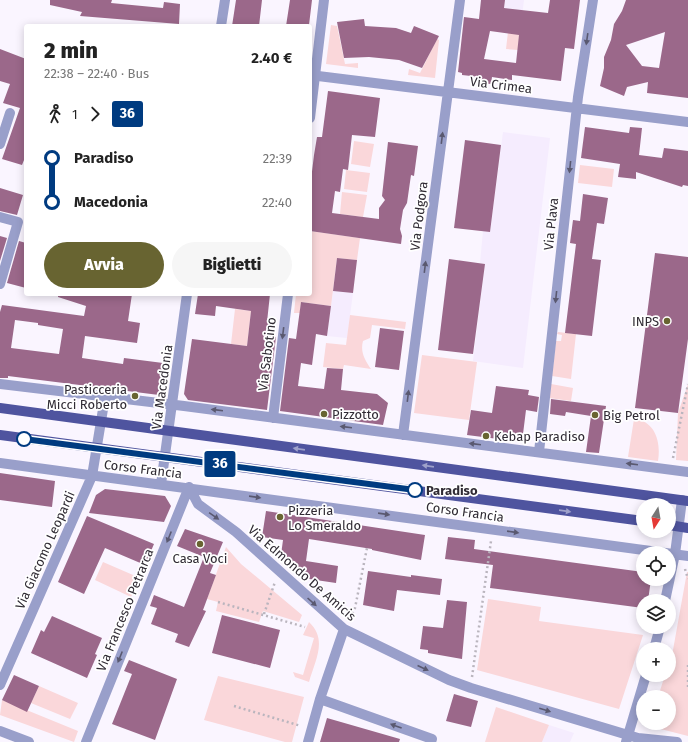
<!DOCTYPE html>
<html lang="it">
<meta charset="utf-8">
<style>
body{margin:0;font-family:"Fira Sans",sans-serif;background:#f6f6f6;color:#222;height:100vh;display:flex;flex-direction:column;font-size:15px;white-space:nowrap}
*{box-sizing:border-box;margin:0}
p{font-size:13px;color:#767676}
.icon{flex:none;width:22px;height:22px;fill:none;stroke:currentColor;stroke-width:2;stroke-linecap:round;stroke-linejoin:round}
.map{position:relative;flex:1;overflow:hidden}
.side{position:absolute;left:24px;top:24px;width:288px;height:272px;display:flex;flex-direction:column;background:#fff;border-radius:4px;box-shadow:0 2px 10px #0003}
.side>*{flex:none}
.badge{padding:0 8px;border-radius:3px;font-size:14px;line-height:26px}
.needle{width:26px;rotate:191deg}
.fabs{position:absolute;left:636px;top:498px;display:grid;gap:8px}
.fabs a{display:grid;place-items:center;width:40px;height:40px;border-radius:50%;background:#fff;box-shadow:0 2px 10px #0003;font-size:20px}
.map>.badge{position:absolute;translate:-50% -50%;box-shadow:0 0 0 2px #fff}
.legs{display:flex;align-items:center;gap:6px;height:44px;padding:0 20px;font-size:13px}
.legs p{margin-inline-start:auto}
.overview{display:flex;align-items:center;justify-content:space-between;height:68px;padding:0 20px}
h1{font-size:22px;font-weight:800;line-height:30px}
.cta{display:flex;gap:8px;margin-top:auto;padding:8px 20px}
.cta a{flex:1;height:46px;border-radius:24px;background:#686431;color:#fff;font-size:16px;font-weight:800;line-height:46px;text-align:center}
.cta a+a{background:#f6f6f6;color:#222}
ul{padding:0 20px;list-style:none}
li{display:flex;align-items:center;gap:14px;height:44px;font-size:15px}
li i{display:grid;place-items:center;width:6px;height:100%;margin:0 5px;background:currentColor}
li i::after{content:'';width:10px;height:10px;margin:-5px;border:3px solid;border-radius:50%;background:#fff}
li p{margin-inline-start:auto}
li:first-child i{background:linear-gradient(#0000 50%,currentColor 0)}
li:last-child i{background:linear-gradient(currentColor 50%,#0000 0)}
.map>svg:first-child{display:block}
.built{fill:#f5ecfe}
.green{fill:#fad7da}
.building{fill:#9b688a;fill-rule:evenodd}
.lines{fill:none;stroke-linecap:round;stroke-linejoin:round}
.path{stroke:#bab5be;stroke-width:2.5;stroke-dasharray:2 3;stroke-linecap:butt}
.minor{stroke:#999fca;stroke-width:10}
.major{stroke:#4f549f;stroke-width:10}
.oneway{fill:#5a5970}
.oneway2{fill:#9ea1ca}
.line-1-casing{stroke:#fff;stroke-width:9}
.line-1{stroke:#003b80;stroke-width:6}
.poi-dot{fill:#686431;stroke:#fff;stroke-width:1.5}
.stop-1-dot{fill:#fff;stroke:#003b80;stroke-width:2}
.labels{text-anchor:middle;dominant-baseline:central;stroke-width:3.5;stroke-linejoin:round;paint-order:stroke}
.street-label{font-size:13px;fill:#302b34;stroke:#fff}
.poi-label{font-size:13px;fill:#302b34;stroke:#fff;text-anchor:start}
.stop-label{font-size:13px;font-weight:bold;fill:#302b34;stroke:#fff;text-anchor:start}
</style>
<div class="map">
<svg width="688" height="742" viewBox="0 0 688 742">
<rect width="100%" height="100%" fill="#faf5ff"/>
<path class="built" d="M505 0H524L521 24 503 22Z
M503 132 550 138 523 368 473 361 485 264 480 263 483 231 490 232Z
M333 291 353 293 347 338 327 336Z
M549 725 574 733 570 742H542Z"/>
<path class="green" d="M509 23 521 24 518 50 506 49Z
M331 25 337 26 345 64 358 63V68L326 64Z
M437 39 439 40 435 78 408 75 409 69 420 73Z
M354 141 374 144 370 167 351 164Z
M580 165 614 169 612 187 578 183Z
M346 170 370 173 367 192 344 189Z
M342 192 367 195 363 217 340 214Z
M310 231 360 238 357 260 337 258 331 306 301 302 300 313H294L296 294H310Z
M235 309 251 311 247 346 231 344Z
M350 315 406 322 405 329 372 325 370 338 363 341C360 352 365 360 371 369L344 365 343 369 323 367 326 343 346 345Z
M558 332 576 334 571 379 552 376 556 341H561L562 335 557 334Z
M422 355 477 362 469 420 414 413Z
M551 384 573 388 571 401 549 398Z
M688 384V461L676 460 678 413Z
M634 419C656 421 661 443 658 461L628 457Z
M226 547 241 564 302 615 299 622 263 611 259 622 216 611 218 602 207 599Z
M103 562 140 578 131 597 95 580Z
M687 572H688V736L649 726V723H669V697H658L665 675H669V662L673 650Z
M488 599 541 607 539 621 643 635 619 709 477 670Z
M309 622C328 640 315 660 309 682L295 677 293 672 303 675 314 638 303 635Z
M218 676 304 697 292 742H285L204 720Z
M39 686 78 703 70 719 31 703Z
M2 700 78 731 74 742 0 715Z
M496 707 549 725 542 742H485Z"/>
<path class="building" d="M50 0H112L111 3 163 8 164 2 180 4 179 24 80 16 82 12 50 5Z
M236 0H262L259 26H232Z
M290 0H312L309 25 286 26Z
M481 0H505L504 8 548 13 550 0H580L574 49 565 48 561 81 512 75V80L492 77 491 84 480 83V77L462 75V73L458 72 464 17 479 19ZM490 31 519 35 516 63 484 59Z
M626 0H688V98L647 93 648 82 627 87 624 96 600 86 604 68V57L611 40 614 24 622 11ZM665 32 659 68 642 66 626 45Z
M364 19 365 26 396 28 411 33 414 26 439 36 422 68 399 60 369 57 344 58 337 22Z
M0 49 26 59V155L22 165 2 159 20 108 3 103 10 84 0 81Z
M328 91 380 98 375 137 352 135 348 170 343 169 340 192 335 191 332 213 379 219V208L385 200 382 196 388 142 418 146 414 176 411 175 407 203 403 210 400 229 402 236 401 244 310 231V188L314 155 317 137H322Z
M585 127 629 133 630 127 642 128 639 155 662 158 664 148 688 151V186L683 185 682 187 636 172V179L618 177 620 164 581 158Z
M465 140 501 145 490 232 454 228Z
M0 188 23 195 17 215 0 211Z
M583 194 608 198 604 224 597 223 592 259 601 260 592 336 565 333 576 244 570 243 573 220 580 221Z
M0 236 7 238 0 261Z
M19 241 26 243V288L7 283Z
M655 253 688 257V339L678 413 635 408Z
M337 258 357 260 353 293 333 291Z
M449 259 485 264 473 354 438 350Z
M58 294H132L128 321 140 323 137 343 85 336 82 358 123 364 124 358 163 363 159 395 8 376V378H0V312L2 305 84 316 86 306 58 297ZM15 320 38 323V325L63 329 59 354 11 348Z
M198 294H270L267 322H271L270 336 276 337 267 410 188 400 184 394 192 339 247 346 251 311 216 306 215 316 195 314Z
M301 302 331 306 327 336 316 334 312 365 301 363 298 386 324 389 327 368 343 369 341 390 377 394 388 403 383 425 280 411 289 338 296 339Z
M380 328 404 331 399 370 375 367Z
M496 386 529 390 528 395 539 397 537 412 526 410 522 442 467 435 471 410 492 413Z
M551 399 606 406 599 453 586 452 591 416 566 412 565 416 550 414Z
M0 473 55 481 52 507 0 500Z
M105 489 165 496 171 506 164 522 89 513 96 495Z
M266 511 425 535 421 560 372 550V549L309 539 306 561 338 566 336 583 309 579 281 555 283 540 262 537Z
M87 516 154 544 145 565 105 548 84 594 58 582Z
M185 529 223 542 210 573 216 575 203 610 206 611 189 647 175 642 178 634 151 624 157 608 150 606 154 595 184 607 204 557 177 546Z
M448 537 475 540 474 549 643 572V579H651L648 601H643V608L490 588 493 565 445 559Z
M368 571 411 577V575L442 579 440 595 397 590 394 611 363 605Z
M447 600 467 602 462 659 428 653V650L420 649 423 626 443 628Z
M222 615 280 630 270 668 212 653Z
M52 616 102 638 95 654 97 655 87 678 31 653 41 630 44 632Z
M129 660 177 679 155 740 112 724 132 674 124 671Z
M14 675 39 686 27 712 2 700Z
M454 694 478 701 471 727 446 721Z
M327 718 400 739 399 742H320Z"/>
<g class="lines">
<path class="path" d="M673 458 688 384
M685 569 688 579
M218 602 305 627
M264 614 275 582
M350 618 355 608 367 548
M688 665V688
M472 677 491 541
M234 706 301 726"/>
<path class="minor" d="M221 26 225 0
M310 75 688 122
M310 118 324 0
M0 144 10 113
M0 217 18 222 0 284
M0 384 184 406 688 472
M273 418 288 294
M403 435 460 0
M539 452 578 97 593 0
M0 463 688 556
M161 484 187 294
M189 487 198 504 236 532 344 629 449 680 471 688 638 738 677 742
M665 601 675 554 682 500
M654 649 660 627
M0 685 92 476 105 397
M320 699 432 739 431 742
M0 731 29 742
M86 742 189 487
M308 742 320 699 344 629
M626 742 646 675"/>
<path class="major" d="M0 408 688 501
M0 435 643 521
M669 525 688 528"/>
</g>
<defs><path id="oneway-solid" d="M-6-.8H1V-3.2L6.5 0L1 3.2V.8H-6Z"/></defs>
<g class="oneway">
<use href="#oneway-solid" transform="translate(587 39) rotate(98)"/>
<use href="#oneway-solid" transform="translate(442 138) rotate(-83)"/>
<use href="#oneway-solid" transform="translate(570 167) rotate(96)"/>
<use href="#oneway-solid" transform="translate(425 267) rotate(-83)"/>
<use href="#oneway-solid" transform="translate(556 297) rotate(96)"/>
<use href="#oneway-solid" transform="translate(283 333) rotate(97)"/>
<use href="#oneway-solid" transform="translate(408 396) rotate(-83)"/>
<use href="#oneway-solid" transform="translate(217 410) rotate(-173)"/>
<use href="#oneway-solid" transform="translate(346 427) rotate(-173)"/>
<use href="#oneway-solid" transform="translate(475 444) rotate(-173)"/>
<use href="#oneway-solid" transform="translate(632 464) rotate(-173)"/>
<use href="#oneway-solid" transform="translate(255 497) rotate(8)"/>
<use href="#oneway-solid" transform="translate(384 514) rotate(8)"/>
<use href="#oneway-solid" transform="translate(214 516) rotate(35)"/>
<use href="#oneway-solid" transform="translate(513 532) rotate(8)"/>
<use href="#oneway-solid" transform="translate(169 537) rotate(112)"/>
<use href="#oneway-solid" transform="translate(312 602) rotate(42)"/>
<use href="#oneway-solid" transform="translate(120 657) rotate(112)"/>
<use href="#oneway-solid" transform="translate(423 668) rotate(25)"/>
<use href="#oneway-solid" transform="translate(545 710) rotate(17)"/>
<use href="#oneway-solid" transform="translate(396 726) rotate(-160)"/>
</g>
<g class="oneway2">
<use href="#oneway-solid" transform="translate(299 449) rotate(-172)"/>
<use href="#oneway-solid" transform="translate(428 466) rotate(-172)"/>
<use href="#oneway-solid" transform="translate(565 511) rotate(8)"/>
</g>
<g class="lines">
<g class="line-1-casing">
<path id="line-1" d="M24 439 415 490"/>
</g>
<use href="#line-1" class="line-1"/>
</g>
<g class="poi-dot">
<circle cx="667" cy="321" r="4"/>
<circle cx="135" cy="396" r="4"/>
<circle cx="324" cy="414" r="4"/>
<circle cx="595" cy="415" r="4"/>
<circle cx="486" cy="436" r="4"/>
<circle cx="280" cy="517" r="4"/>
<circle cx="200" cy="544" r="4"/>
</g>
<g class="stop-1-dot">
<circle cx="24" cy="439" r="7"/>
<circle cx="415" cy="490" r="7"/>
</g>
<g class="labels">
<g class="street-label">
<text transform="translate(501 85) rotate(7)">Via Crimea</text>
<text transform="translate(419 216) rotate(-83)">Via Podgora</text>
<text transform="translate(551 224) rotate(-84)">Via Plava</text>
<text transform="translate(267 354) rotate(-83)">Via Sabotino</text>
<text transform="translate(162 387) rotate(-82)">Via Macedonia</text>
<text transform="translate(143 469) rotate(7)">Corso Francia</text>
<text transform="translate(465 512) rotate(8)">Corso Francia</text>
<text transform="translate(45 550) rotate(-66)">Via Giacomo Leopardi</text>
<text transform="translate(302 573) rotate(41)">Via Edmondo De Amicis</text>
<text transform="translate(125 610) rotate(-68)">Via Francesco Petrarca</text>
</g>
<g class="poi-label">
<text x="659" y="321" text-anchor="end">INPS</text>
<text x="127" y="389" text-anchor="end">Pasticceria<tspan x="127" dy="15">Micci Roberto</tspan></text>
<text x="332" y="414">Pizzotto</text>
<text x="603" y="415">Big Petrol</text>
<text x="494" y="436">Kebap Paradiso</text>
<text x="288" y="510">Pizzeria<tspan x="288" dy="15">Lo Smeraldo</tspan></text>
<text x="200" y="558" text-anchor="middle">Casa Voci</text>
</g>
<g class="stop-label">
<text x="426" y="490">Paradiso</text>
</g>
</g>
</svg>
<div class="fabs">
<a><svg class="needle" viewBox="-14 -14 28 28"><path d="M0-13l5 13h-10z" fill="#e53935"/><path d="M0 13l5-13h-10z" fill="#767676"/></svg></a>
<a><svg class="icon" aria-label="locate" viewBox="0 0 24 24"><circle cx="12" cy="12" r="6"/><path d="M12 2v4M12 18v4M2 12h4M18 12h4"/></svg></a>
<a><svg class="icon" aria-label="layers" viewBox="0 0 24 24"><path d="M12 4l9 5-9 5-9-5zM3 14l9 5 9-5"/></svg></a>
<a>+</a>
<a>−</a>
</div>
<b class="badge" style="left:220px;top:464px;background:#003b80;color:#fff">36</b>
<section class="side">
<div class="overview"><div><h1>2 min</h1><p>22:38 – 22:40 · Bus</p></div><b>2.40 €</b></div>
<div class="legs"><svg class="icon" aria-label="walk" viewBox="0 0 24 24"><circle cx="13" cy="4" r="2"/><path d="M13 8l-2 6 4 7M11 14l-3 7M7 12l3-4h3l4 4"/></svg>1<svg class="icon" aria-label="forward" viewBox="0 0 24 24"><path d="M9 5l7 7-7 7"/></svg><b class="badge" style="background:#003b80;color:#fff">36</b></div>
<ul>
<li><i style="color:#003b80"></i><b>Paradiso</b><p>22:39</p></li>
<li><i style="color:#003b80"></i><b>Macedonia</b><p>22:40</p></li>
</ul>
<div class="cta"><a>Avvia</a><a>Biglietti</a></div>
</section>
</div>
